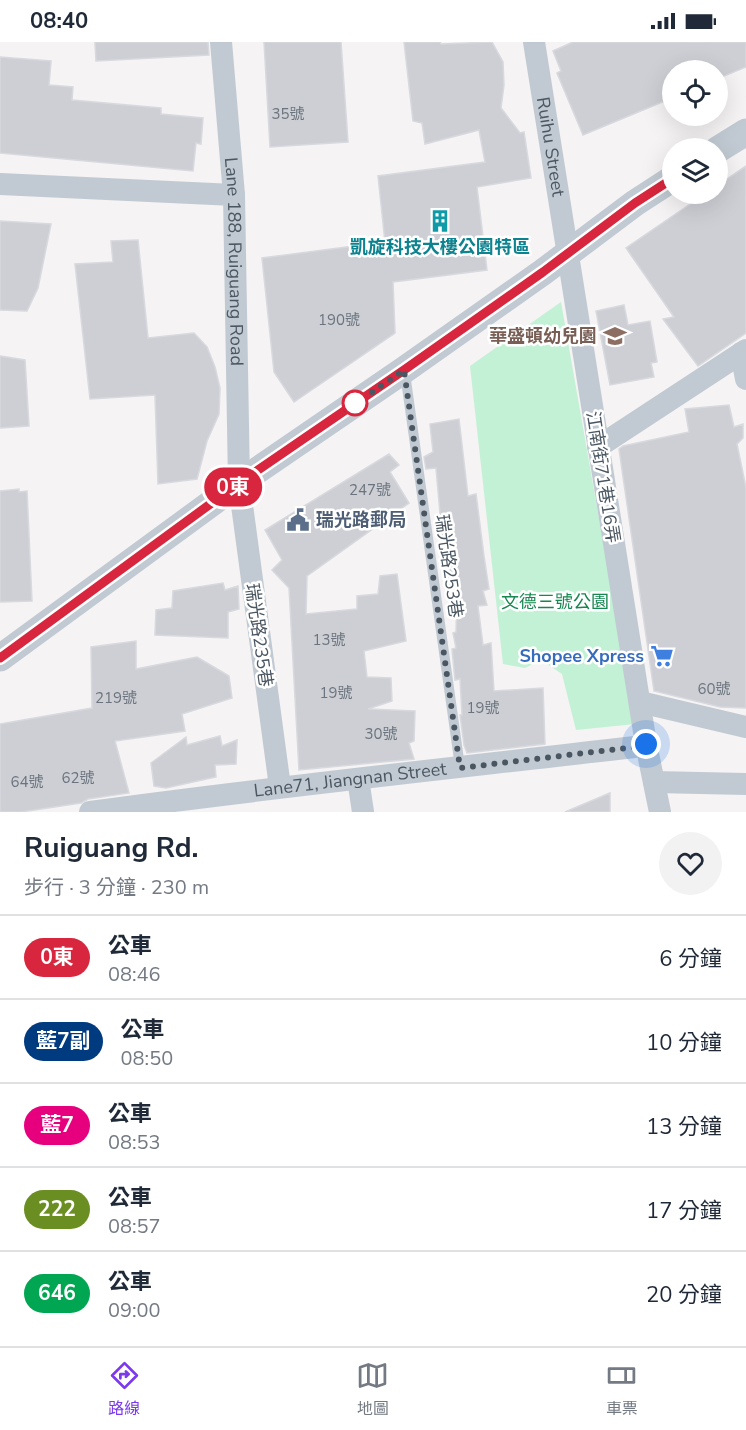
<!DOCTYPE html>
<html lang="zh-TW">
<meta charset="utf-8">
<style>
body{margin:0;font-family:"Nunito Sans","Noto Sans TC",sans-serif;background:#f2f2f3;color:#1f2937;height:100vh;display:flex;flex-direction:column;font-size:22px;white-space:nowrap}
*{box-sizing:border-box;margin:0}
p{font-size:20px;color:#747a83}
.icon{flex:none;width:33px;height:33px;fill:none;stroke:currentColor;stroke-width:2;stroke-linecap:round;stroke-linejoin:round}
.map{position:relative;height:770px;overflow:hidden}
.side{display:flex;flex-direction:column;background:#fff;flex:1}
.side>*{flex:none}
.badge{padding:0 12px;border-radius:20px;font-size:21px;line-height:39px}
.tools{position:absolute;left:662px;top:18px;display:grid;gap:12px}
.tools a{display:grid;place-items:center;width:66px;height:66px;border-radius:50%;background:#fff;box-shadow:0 6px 24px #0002;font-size:30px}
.you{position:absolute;width:30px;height:30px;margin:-15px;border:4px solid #fff;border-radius:50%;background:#1a73e8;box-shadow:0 0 0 9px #1a73e833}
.map>.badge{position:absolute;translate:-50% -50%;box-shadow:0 0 0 3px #fff}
.round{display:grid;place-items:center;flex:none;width:63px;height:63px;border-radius:32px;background:#f2f2f3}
.headline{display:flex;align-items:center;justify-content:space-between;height:102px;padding:0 24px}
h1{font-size:28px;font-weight:700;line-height:45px}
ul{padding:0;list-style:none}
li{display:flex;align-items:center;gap:18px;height:84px;padding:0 24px;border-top:2px solid #e0e1e3}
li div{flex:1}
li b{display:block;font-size:22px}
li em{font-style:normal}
li .badge{min-width:66px;font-weight:700;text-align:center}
.status{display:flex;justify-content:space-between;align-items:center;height:42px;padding:0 30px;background:#fff;direction:ltr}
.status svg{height:16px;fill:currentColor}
.menu{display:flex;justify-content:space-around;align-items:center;height:84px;border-top:2px solid #e0e1e3;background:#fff;font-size:16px;color:#747a83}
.menu a{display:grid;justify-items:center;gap:3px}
.menu .active{color:#7c3aed}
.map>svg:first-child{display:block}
.green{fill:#c3f1d5}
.building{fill:#cdcfd5;stroke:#d7d9de;stroke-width:1.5}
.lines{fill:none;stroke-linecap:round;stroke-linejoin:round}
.service{stroke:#c1cad2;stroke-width:10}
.minor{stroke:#c1cad2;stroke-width:22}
.tertiary{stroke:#c1cad2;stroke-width:27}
.line-casing{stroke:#fff;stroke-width:14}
.line{stroke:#d7263d;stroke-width:9}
.walk{stroke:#4a5661;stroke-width:6;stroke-dasharray:0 10.8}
.stop-dot{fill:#fff;stroke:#d7263d;stroke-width:3}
.labels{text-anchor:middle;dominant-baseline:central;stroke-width:5;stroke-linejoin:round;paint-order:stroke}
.number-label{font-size:15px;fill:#6b747e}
.street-label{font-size:18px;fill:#4a5661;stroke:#fff}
.culture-label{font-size:18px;font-weight:bold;fill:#0d838f;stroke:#fff}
.education-label{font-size:18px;font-weight:bold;fill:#785e54;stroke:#fff;text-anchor:end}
.service-label{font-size:18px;font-weight:bold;fill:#4e5e75;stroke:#fff;text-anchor:start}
.park-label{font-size:18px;fill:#17864f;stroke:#fff}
.shop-label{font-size:18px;font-weight:bold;fill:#366cbe;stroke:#fff;text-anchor:end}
</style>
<div class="status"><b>08:40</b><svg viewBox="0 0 49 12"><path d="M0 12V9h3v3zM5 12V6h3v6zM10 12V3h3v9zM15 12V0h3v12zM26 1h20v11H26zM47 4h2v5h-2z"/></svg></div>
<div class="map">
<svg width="746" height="770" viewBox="0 0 746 770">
<rect width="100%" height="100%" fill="#f5f3f3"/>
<path class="green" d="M561 260 635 682 576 688 562 632 541 618 525 626 503 622 470 324Z"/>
<path class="building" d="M95 0H208L209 13 96 19Z
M264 0H341L348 100 270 105Z
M404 0H440L441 2 492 0 503 20 504 43 501 66 520 91 524 90 531 136 477 145 487 228 393 240 395 291 294 360 274 330 262 216 385 200 378 134 485 120 479 88 425 102 422 81 413 79Z
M573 0H746V25L717 37V28H672V56L583 93 557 31 561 29 553 9Z
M0 15 51 19 49 43 73 45 72 58 161 66V72L203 76 201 102 196 101 193 129 0 111Z
M746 124V291L698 324 663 277 674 275 626 206 705 152H717V144Z
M0 179 51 182 38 246 27 269 0 268Z
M138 198 148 296 194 291 207 305 215 325 220 346 219 372 207 399 197 437 158 442 155 353 90 357 75 222 113 220 111 199Z
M624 263 628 283 650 279 657 320 651 321 654 335 610 343 596 269Z
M0 314 25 318 29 384 0 386Z
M729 363 734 385 743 382V396L737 402 746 446V666L720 665 654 649 619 407 623 404 689 390 685 367Z
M459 377 468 454 476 452 484 514 489 547 483 549 487 563 478 564 483 603 491 601 494 649 543 646 545 702 467 711 464 703 460 673H462L460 637 455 638 452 607 456 606 453 591 456 590 457 552 447 553 446 542 449 522 442 494 436 426 426 427 424 415 433 410 430 382Z
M389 412 399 423 390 430 409 461 307 534 306 572 357 567V554L378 552 380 534 397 532 406 599 364 609 367 635 391 636 392 659 368 667 415 669 414 699 409 701 414 717 299 728 289 546 272 528 282 518 265 488Z
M19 447V450L27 449 32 559 0 560V449Z
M223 541 225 548 238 544 239 567 228 570V596L155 593 156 568 172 566 173 549Z
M136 599V627L197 615 229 634 232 656 182 672 185 689 115 699 129 751 88 757 81 761 21 770H0V682L92 666 91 605Z
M220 694 222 704 237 698 236 722 215 723 216 735 166 746 154 744 151 721 186 695 187 703Z
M610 751V770H565Z"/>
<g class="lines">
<path class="service" d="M405 331 460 725"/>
<g class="minor">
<path id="s1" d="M221 0 234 153 239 441 280 745"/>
<path id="s2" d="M534 0 646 702 660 770"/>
<path d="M0 142 234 153"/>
<path d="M741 311 746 337"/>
<path d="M598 405 746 308"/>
<path d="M640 660 746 685"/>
<path d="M358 737 363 770"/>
<path d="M654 740 746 742"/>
<path id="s3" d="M90 770C272 745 454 726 635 705L646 702"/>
</g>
<path class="tertiary" d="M717 108 746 90
M0 616 239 441 404 328 543 230 635 161 672 137"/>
</g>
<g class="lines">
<g class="line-casing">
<path id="line" d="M0 616 239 441 404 328 543 230 635 161 672 137"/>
</g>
<use href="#line" class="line"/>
<path class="walk" d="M355 361 346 368 404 328 460 726 635 705 646 702"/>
</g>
<defs>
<g id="building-bare" transform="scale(1.8)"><path d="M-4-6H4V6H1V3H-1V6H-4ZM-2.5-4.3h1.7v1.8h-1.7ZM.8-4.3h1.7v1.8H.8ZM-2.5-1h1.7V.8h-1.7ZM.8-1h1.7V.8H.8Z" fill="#0f9aa8" stroke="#fff" stroke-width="2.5" paint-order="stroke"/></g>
<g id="school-bare" transform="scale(1.8)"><path d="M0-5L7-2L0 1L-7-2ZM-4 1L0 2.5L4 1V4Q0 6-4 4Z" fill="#8d6e63" stroke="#fff" stroke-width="2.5" paint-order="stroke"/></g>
<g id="civic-bare" transform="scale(1.8)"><path d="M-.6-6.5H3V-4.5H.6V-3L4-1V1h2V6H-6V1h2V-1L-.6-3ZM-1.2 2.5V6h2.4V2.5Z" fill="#5c6f8a" stroke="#fff" stroke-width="2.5" paint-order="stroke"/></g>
<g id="supermarket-bare" transform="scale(1.8)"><path d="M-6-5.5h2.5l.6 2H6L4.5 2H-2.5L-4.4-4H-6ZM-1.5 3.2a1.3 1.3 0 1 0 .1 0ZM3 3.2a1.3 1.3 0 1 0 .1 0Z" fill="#3f7fe0" stroke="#fff" stroke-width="2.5" paint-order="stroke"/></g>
</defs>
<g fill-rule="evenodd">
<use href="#building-bare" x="440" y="179"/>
<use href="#school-bare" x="615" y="294"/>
<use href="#civic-bare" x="298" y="478"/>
<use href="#supermarket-bare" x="662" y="614"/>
</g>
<circle class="stop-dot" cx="355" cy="361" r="12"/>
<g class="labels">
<g class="number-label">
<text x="288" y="72">35號</text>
<text x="339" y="278">190號</text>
<text x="370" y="448">247號</text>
<text x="329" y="598">13號</text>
<text x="714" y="647">60號</text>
<text x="336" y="651">19號</text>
<text x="116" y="656">219號</text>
<text x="483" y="666">19號</text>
<text x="381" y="692">30號</text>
<text x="78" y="736">62號</text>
<text x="27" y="740">64號</text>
</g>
<g class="street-label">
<text stroke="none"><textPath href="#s2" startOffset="106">Ruihu Street</textPath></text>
<text stroke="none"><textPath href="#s1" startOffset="220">Lane 188, Ruiguang Road</textPath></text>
<text transform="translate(603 435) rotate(81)">江南街71巷16弄</text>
<text transform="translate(449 524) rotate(82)">瑞光路253巷</text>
<text transform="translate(259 593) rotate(82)">瑞光路235巷</text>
<text stroke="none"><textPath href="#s3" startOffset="262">Lane71, Jiangnan Street</textPath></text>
</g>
<g class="culture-label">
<text x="440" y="205">凱旋科技大樓公園特區</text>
</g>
<g class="education-label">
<text x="597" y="294">華盛頓幼兒園</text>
</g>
<g class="service-label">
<text x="316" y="478">瑞光路郵局</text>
</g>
<g class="park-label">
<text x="555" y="560">文德三號公園</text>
</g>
<g class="shop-label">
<text x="644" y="614">Shopee Xpress</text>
</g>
</g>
</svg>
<div class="tools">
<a><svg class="icon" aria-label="locate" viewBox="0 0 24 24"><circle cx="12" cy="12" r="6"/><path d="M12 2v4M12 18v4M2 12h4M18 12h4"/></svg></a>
<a><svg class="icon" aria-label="layers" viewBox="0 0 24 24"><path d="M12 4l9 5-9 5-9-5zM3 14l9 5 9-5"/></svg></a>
</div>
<div class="you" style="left:646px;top:702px"></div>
<b class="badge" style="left:233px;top:445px;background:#d7263d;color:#fff">0東</b>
</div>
<section class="side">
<div class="headline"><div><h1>Ruiguang Rd.</h1><p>步行 · 3 分鐘 · 230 m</p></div><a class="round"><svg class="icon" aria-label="heart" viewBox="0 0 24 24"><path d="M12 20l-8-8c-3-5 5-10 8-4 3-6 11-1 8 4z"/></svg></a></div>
<ul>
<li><span class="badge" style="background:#d7263d;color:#fff">0東</span><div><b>公車</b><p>08:46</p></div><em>6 分鐘</em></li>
<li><span class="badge" style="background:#003b80;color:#fff">藍7副</span><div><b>公車</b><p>08:50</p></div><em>10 分鐘</em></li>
<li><span class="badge" style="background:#e6007e;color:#fff">藍7</span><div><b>公車</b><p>08:53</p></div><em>13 分鐘</em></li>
<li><span class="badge" style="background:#6b8e23;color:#fff">222</span><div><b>公車</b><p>08:57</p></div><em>17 分鐘</em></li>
<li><span class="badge" style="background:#00a651;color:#fff">646</span><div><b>公車</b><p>09:00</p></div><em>20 分鐘</em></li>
</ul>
</section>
<nav class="menu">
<a class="active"><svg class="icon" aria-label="directions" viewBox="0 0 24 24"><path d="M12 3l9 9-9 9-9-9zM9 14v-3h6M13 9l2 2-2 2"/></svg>路線</a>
<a><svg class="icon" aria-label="map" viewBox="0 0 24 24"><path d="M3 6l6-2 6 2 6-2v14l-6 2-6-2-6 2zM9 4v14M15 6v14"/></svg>地圖</a>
<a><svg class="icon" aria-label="tickets" viewBox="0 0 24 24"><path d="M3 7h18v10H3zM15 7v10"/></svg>車票</a>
</nav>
